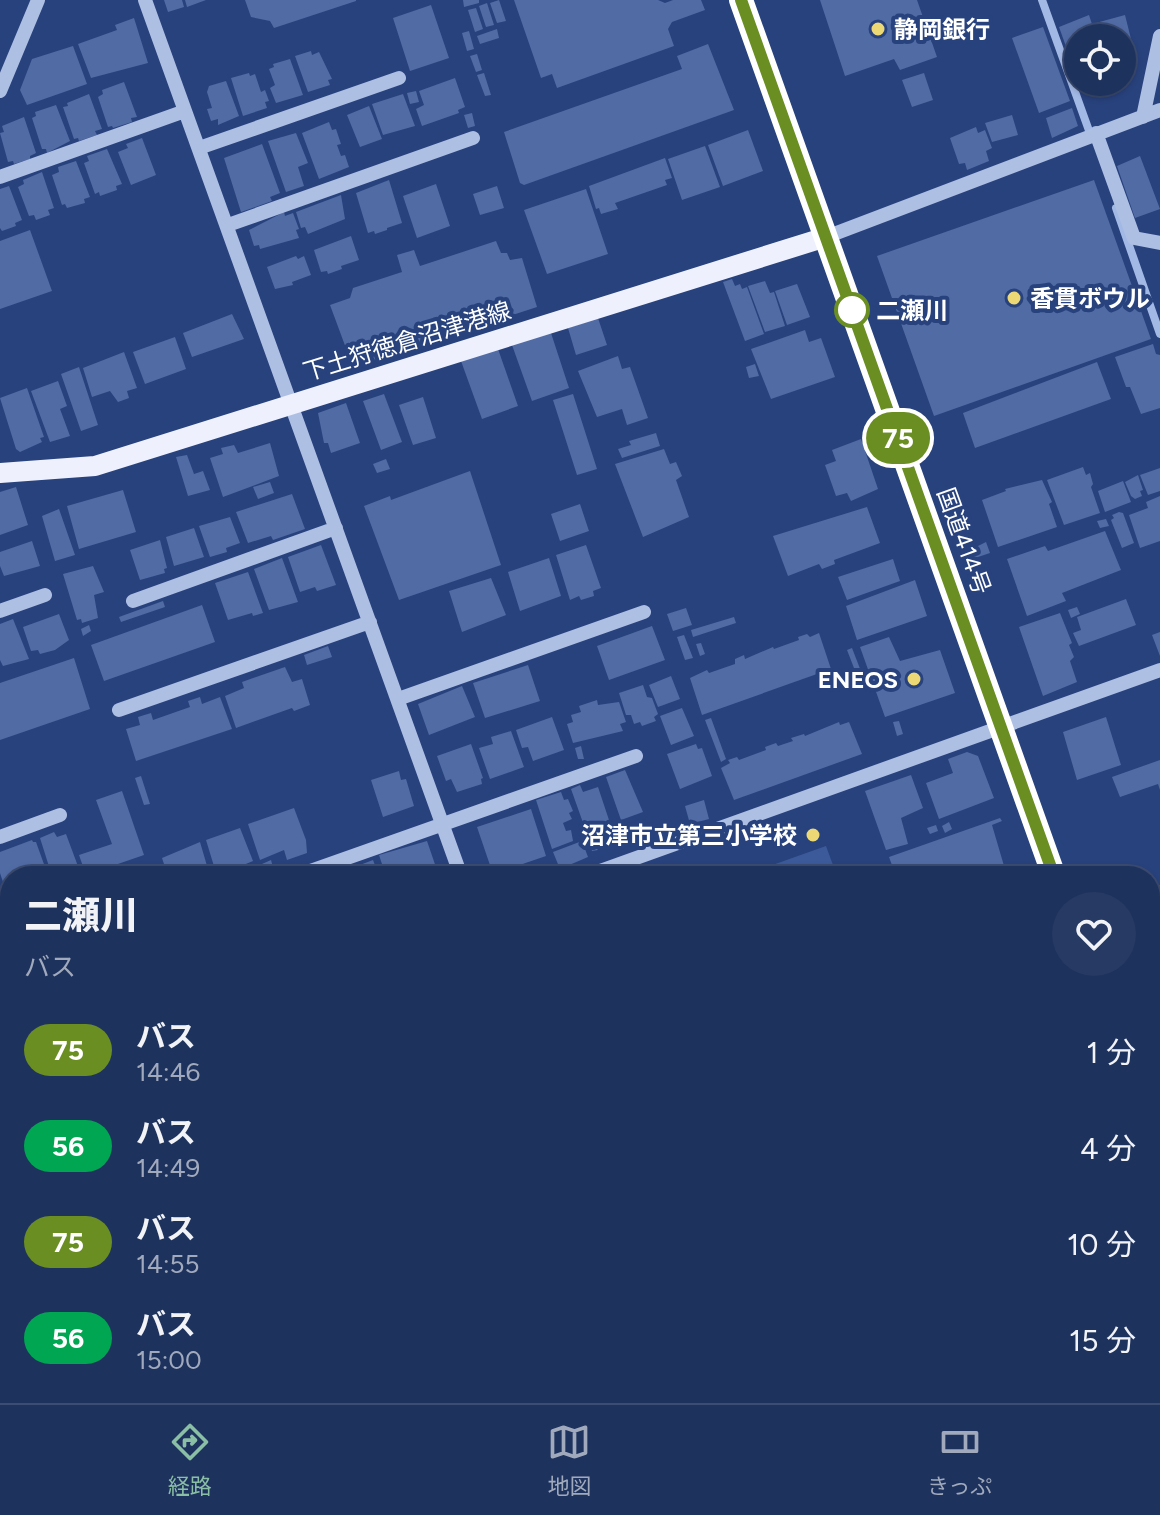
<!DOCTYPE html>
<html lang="ja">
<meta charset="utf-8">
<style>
body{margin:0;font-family:Figtree,"Noto Sans JP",sans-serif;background:#263a64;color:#f1f3f6;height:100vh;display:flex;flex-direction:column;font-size:30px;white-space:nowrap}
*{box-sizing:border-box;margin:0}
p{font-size:26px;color:#a1aabc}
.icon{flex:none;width:44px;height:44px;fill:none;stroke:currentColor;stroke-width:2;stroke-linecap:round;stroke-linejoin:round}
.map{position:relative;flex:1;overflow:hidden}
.details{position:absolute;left:0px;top:866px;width:1160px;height:538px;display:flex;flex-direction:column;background:#1e325e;border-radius:32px 32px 0 0;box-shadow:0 2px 6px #0004,0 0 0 2px #3c4d73}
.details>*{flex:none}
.badge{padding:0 16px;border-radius:26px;font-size:28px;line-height:52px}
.controls{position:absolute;left:1064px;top:24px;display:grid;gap:16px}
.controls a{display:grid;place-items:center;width:72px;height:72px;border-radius:50%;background:#1e325e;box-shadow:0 2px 6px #0004,0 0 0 2px #3c4d73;font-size:40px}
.map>.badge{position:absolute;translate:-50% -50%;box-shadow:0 0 0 4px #fff}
.round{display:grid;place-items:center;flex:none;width:84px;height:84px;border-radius:42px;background:#263a64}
.head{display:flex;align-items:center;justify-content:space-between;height:136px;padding:0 24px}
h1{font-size:38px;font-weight:800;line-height:60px}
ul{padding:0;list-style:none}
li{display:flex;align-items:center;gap:24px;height:96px;padding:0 24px}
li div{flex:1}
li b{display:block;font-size:30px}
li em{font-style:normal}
li .badge{min-width:88px;font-weight:700;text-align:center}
.dock{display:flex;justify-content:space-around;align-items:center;height:112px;border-top:2px solid #3c4d73;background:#1e325e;font-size:22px;color:#a1aabc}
.dock a{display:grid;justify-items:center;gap:4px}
.dock .current{color:#8abfa5}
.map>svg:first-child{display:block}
.green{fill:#3c5a9a}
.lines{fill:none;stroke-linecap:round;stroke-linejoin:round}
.stream{stroke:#a3b9e5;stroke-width:8}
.building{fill:#516ba5}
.path{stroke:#aebfe4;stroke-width:5;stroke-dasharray:4 6;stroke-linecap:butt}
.minor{stroke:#aebfe4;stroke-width:14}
.major{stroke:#eef1fd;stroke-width:20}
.highway{stroke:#fff;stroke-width:24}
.line-casing{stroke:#fff;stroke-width:18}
.line{stroke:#6b8e23;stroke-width:12}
.poi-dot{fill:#ecd975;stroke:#28427d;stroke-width:3}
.stop-dot{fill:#fff;stroke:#6b8e23;stroke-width:4}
.labels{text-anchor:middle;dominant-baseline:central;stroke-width:8;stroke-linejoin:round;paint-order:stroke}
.poi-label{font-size:24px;font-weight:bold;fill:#fff;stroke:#28427d;text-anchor:start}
.stop-label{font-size:24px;font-weight:bold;fill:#fff;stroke:#28427d;text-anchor:start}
.street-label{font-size:24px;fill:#fff;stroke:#28427d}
</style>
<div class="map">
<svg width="1160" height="1403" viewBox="0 0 1160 1403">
<rect width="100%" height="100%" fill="#28427d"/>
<path class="green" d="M826 846 837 876H742Z"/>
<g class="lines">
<path class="stream" d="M1042 0 1092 139
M1116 208 1160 334"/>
</g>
<path class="building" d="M164 0H182L184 7 168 12Z
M185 0H206L187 7Z
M245 0H356V1L274 28 270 21 251 17Z
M463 0H479V3L464 7Z
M499 0 506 21 497 23 490 3Z
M514 0H658L665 3 673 0H701L705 10 672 22 668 29 674 46 557 88 552 74 541 78Z
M820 0H917L937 57 900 70 894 59 845 76Z
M487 3 494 25 486 27 479 6Z
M431 5 449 58 410 71 393 18Z
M476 8 483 29 475 32 468 10Z
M1089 15 1092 24 1125 15 1131 39 1130 49 1126 56 1122 57V38H1078V80L1059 27Z
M134 18 148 63 91 78 78 44 117 30 115 25Z
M1043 27 1070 101 1039 113 1012 38Z
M497 29 499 38 480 44 477 36Z
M469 31 474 49 467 51 462 33Z
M708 44 734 110 524 185 520 183 504 132 682 69 677 56Z
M73 46 87 84 27 105 20 90 32 59Z
M311 51 312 55 319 52 332 79 328 80 330 85 308 92 295 56Z
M477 54 482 70 476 72 470 56Z
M290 59 303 95 276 103 270 88 275 85 269 69 274 67 273 64Z
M249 73 250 76 255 74 261 92 265 90 269 101 265 102 267 108 243 116 231 78Z
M484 73 491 95 485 96 477 75Z
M924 73 933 100 912 107 902 80Z
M455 78 465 107 458 110 459 113 422 126 416 109 424 105 419 91Z
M226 81 239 116 218 125V119L211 121 207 109 212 108 207 92 209 86Z
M124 82 137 117 131 118 132 122 113 128 112 126 108 127 98 97 103 94 102 90Z
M416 91 419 102 410 104 407 93Z
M89 94 102 129 95 131 97 135 79 141 78 138 74 139 63 107 68 106 67 103Z
M403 94 415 126 383 135 372 104Z
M56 105 70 141 47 153 46 149H42L32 118 36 116 35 112Z
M369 106 382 139 360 147 347 115Z
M1072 108 1078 126 1052 138 1046 118Z
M472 113 475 126 468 128 464 115Z
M1012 115 1018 135 992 142 985 123Z
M24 117 36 153 30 156V159L14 164 13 161 8 162 0 133 4 132 2 126Z
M329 122 332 130 336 129 341 144 337 145 341 156 345 155 349 167 319 179 302 133Z
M976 127 978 133 985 130 992 148 986 151 989 161 967 170 965 163 959 164 950 138Z
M748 130 763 171 723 186 708 145Z
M296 133 308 163 298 167 304 186 286 192 268 141Z
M142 138 156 175 131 185 118 152 128 148 126 144Z
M262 144 280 193 270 197 272 201 241 212 224 158Z
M705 146 720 187 682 200 668 159Z
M107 149 122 184 116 186 117 190 100 196 99 192 95 194 84 163 89 161 87 156Z
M1140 156 1160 209 1135 218 1117 166Z
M665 158 672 178 665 180 667 185 615 203 618 209 601 214 599 208 596 209 589 186Z
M76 161 90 197 84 199 85 203 67 208 65 204 62 205 52 175 59 172 58 167Z
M42 172 54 208 48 210 50 215 36 220 34 215 29 216 18 187 24 184 23 180Z
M389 180 402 223 387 228V230L375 234 374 231 368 233 356 193Z
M1094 180 1151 339 934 416 877 256Z
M436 184 450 226 417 238 403 196Z
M9 186 22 220 15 223 16 226 2 231 0 228V189Z
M497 186 504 208 480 215 473 194Z
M586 189 608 254 547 274 524 210Z
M341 195 345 219 308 234 305 227 301 228 296 212Z
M284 212 285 216 293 213 299 229 296 230 299 238 260 249 259 245 254 246 249 230Z
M30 230 52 291 0 309V241Z
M351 236 359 260 341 266 342 269 328 274 327 271 321 272 314 250Z
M496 241 501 253H507L510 260 522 258 537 307 375 360 370 353 350 359 330 305 350 298 353 288 402 272 397 255 414 250 420 266Z
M296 256 298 259 304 256 311 275 292 282 293 285 275 289 267 267Z
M732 279 735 286 740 284 742 289 747 287 764 334 745 341 723 282Z
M765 281 770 293 774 292 785 326 765 332 748 286Z
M797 284 810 317 787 325 775 291Z
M232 314 244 339 192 357 183 333Z
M598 318 607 345 576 355 568 328Z
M805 330 809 342 821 338 835 377 771 399 751 349Z
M551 333 569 388 532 401 512 345Z
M175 337 186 369 145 384 133 352Z
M1153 344 1156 354 1160 355V408L1141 414 1130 387H1126L1115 357Z
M498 349 518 406 482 419 461 361Z
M124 352 137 388 127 391 129 398 118 402 110 391 92 397 83 368Z
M618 356 622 369 630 367 648 418 627 425 622 409 597 417 578 371Z
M1097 362 1111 399 975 448 963 413Z
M755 364 759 376 749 378 746 367Z
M79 367 98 425 81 431 61 374Z
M58 381 67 406 60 409 70 436 50 442 31 391Z
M27 388 44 437 40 438 42 442 20 452 16 449 0 398Z
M384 394 402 442 381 450 363 401Z
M573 394 597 469 577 475 553 400Z
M423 397 436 438 413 445 399 405Z
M346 403 360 443 331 453 328 443H324L318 413Z
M656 433 660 446 622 458 618 449 631 445 629 441Z
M861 439 878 489 851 501 847 493 836 496 825 465 836 461 832 450Z
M270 443 279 476 223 497 210 458 223 454 221 448 234 445 238 453Z
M664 449 670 464 676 462 682 476 676 480 689 517 643 537 615 464Z
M187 455 194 474 203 471 210 490 188 496 176 457Z
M386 459 390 469 377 473 373 464Z
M1083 467 1086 475 1090 473 1093 484 1091 487 1100 513 1064 525 1047 480Z
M1160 468V491L1148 495 1140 475Z
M470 471 501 565 399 600 364 506 390 496 391 500Z
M1138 475 1143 490 1140 491 1142 496 1135 499 1131 496 1125 482Z
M1042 480 1052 502 1049 504 1057 527 998 547 982 500 1006 491 1005 489Z
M1123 481 1131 502 1105 512 1098 491Z
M270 482 274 493 258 499 253 487Z
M16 487 28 525 0 535V492Z
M123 490 136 532 79 549 67 506Z
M292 494 305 529 273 540 271 536 248 543 236 512Z
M1160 496V541L1140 548 1129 515 1148 508 1146 502Z
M580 504 589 531 560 541 551 514Z
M867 507 880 543 834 560 835 564 822 569 819 564 788 576 773 536Z
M59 509 75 555 55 561 42 516Z
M1119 512 1123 513 1134 543 1122 548 1111 520 1114 518 1112 515Z
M230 517 240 543 226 548 227 552 210 557 199 526Z
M1106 519 1109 526 1100 528 1097 521Z
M194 528 204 557 174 566 166 537Z
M1105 531 1121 570 1062 593 1066 601 1027 616 1007 559 1045 546 1048 551Z
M160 540 167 568 164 569 165 573 140 580 130 550Z
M32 541 40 566 4 576 0 566V552Z
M986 542 990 553 972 559 968 551Z
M321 545 336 585 317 591 315 587 300 592 288 557Z
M586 545 601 588 593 591 594 596 581 600 579 596 570 600 556 555Z
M282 558 298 602 269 610 254 569Z
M549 558 561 596 520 611 508 572Z
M893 559 900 581 847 600 838 577Z
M93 566 104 592 94 595 98 618 82 623 81 619 77 620 63 574Z
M248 572 263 613 253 616 252 613 228 620 215 583Z
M491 578 506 615 462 632 449 591Z
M915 580 927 616 857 640 846 606Z
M1126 599 1136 625 1079 646 1073 633 1081 630 1077 617Z
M163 601 165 607 121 622 119 617Z
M202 605 215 642 104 681 91 645Z
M1077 607 1080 614 1071 618 1068 610Z
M686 608 692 625 673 631 667 614Z
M1060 613 1072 643 1069 645 1074 657 1070 661 1077 682 1043 696 1019 627Z
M59 614 69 640 55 650 40 654 38 650 31 651 23 627Z
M734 617 736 623 693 637 691 630Z
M13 619 29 659 3 666 0 660V624Z
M89 625 91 631 83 636 81 629Z
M652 626 665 660 609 680 597 646Z
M1160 632V656L1152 635Z
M819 633 831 669 702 715 690 678 707 670 709 673 735 664V659L744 655 745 659 773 647 774 649 799 640 798 637 807 634 810 637Z
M684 635 693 658 685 660 677 637Z
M889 637 900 661 940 650 955 693 885 717 860 647Z
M701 643 705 654 700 656 696 644Z
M328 646 332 657 307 665 304 655Z
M852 648 864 679 859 681 847 650Z
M74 658 90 709 0 740V683Z
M528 665 540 701 485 718 473 683Z
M285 667 292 682 302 679 310 705 294 711 292 708 236 728 225 696 244 688 242 682Z
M671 676 680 699 658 707 649 685Z
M643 685 647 697 652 698 658 714 654 717 656 721 642 726 640 722 634 724 631 715H626L619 693Z
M462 686 475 717 429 735 418 704Z
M200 697 202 704 220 697 232 729 136 761 126 729 140 725 138 717 151 713 153 720 190 707 188 701Z
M597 700 598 705 619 702 626 722 620 724 623 731 573 743 567 724 573 722 571 715 581 712 579 706Z
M682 708 694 736 671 745 660 716Z
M552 717 564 750 533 761 528 747 522 748 516 730Z
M1106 717 1121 765 1077 780 1063 732Z
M711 718 726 759 721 762 705 720Z
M899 721 903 734 897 736 893 722Z
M839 722 840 725 849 722 862 754 734 800 721 768 730 763 728 760 737 757 739 760 766 750 765 747 776 743 778 746 793 741 791 738 804 734 805 736Z
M511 731 524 767 490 779 479 748 493 744 491 737Z
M471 744 483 778 481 779 482 784 457 792 451 779 446 781 437 756Z
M696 744 698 749 702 748 712 776 680 789 667 754Z
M581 746 584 759H578L575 748Z
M967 752 978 756 994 798 939 819 926 783 953 773 948 759Z
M1160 760V790L1158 784 1120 797 1112 777Z
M625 770 643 812 621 820 606 777Z
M399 771 401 780 406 779 414 806 383 817 371 780Z
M911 775 923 808 901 818 908 844 886 850 865 791Z
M141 776 150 804 144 805 135 778Z
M580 785 583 792 598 787 611 826 587 834 571 789Z
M122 791 144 855 86 875 79 855 112 844 96 800Z
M561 792 564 800 568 799 573 811 569 813 572 819 563 823 566 831 571 830 573 841 552 849 536 800Z
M704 800 709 819 690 824 685 806Z
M294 808 306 840 307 853 287 860 284 850 260 860 248 824Z
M531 809 546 856 493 874 477 827Z
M1000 818 1002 821 992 825 1007 876H896L889 857Z
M949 822 952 829 945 833 942 826Z
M936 825 938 831 930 834 927 828Z
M240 828 253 861 217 876 206 840Z
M54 832 57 837 66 834 79 869 76 871 77 876H52L40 838Z
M595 838 598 850 592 851 589 840Z
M32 840 33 842H36L45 867H42L45 875 10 876V883L4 885 0 873V852Z
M427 841 439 876H386L379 855Z
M582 841 588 857 560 869 553 852Z
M200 842 210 876H168L162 858Z
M271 860 274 871 265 873 262 864Z
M373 860 379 876H346L344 871Z
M130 869 131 873 140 871V876H104Z
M1160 885V909L1150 913V889Z
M10 909V959L2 962 0 913Z
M1160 916V966L1150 969V920Z
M1160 971V990L1150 993V975Z
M10 991V1035L0 1009V995Z
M1160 1008V1034L1151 1012Z
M0 1031 10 1058V1064L0 1067Z
M10 1119V1168L0 1172V1123Z
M1150 1253 1160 1280 1150 1283Z
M1156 1286 1160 1298V1323L1150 1327V1288Z
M3 1334 10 1345V1384L0 1388V1335Z
M1157 1340 1160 1349V1388L1150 1391V1343Z
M76 1394H131L132 1400 124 1403H79Z
M275 1394H278L282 1403H253Z
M287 1394H340L343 1403H290Z
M567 1394H619L621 1401 564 1403 563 1400 568 1399Z
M776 1394H788L792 1403H752Z
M801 1394H867L846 1403H802L799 1395Z
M1000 1394H1141L1117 1403H990L988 1398Z"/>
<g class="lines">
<path class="path" d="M1150 1099 1159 1125
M1153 1196 1160 1213"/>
<path class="minor" d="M145 0 461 876
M0 91 38 0
M1143 117 1160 36
M1096 133 1134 238 1160 243
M199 148 399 78
M0 177 185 111
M228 225 473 138
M826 237 1160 110
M133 601 336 528
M0 611 45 595
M398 699 644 612
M119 710 370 622
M0 837 60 815
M296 876 636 756
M586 876 1160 670
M0 1084 10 1080
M0 1263 10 1292
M46 1394 49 1403
M646 1394 649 1403
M0 1400 18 1394
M477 1403 503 1394"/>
<path class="major" d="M0 473 95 466 826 237"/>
<path class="highway" d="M741 0 1054 876
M1150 1148 1160 1175"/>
</g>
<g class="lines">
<g class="line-casing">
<path id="line" d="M741 0 1054 876"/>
</g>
<use href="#line" class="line"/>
</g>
<g class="poi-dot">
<circle cx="878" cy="29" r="8"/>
<circle cx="1014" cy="298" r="8"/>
<circle cx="914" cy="679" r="8"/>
<circle cx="813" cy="835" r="8"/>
</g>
<circle class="stop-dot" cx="852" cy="310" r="16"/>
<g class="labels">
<g class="poi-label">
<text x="894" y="29">静岡銀行</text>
<text x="1030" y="298">香貫ボウル</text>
<text x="898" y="679" text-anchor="end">ENEOS</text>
<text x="797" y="835" text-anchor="end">沼津市立第三小学校</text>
</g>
<g class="stop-label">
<text x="876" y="310">二瀬川</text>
</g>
<g class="street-label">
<text transform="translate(407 341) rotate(-17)">下土狩徳倉沼津港線</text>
<text transform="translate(964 541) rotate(70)">国道414号</text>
</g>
</g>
</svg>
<div class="controls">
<a><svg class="icon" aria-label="locate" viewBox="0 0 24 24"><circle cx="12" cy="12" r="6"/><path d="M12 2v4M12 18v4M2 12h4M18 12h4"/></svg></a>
</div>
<b class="badge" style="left:898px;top:438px;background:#6b8e23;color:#fff">75</b>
<section class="details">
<div class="head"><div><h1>二瀬川</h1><p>バス</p></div><a class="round"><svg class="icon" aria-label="heart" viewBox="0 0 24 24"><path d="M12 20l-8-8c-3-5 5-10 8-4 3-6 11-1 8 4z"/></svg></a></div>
<ul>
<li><span class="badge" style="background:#6b8e23;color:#fff">75</span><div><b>バス</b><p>14:46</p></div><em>1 分</em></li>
<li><span class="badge" style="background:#00a651;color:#fff">56</span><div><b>バス</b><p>14:49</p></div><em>4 分</em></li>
<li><span class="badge" style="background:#6b8e23;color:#fff">75</span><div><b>バス</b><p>14:55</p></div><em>10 分</em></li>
<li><span class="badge" style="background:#00a651;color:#fff">56</span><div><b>バス</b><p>15:00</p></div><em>15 分</em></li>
</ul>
</section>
</div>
<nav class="dock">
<a class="current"><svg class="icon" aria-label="directions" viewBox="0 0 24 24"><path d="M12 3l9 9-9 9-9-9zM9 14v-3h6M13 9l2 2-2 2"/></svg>経路</a>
<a><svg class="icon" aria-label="map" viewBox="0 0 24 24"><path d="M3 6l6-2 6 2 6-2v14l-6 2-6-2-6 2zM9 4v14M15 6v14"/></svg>地図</a>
<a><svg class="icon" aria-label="tickets" viewBox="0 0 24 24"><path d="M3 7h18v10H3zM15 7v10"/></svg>きっぷ</a>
</nav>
